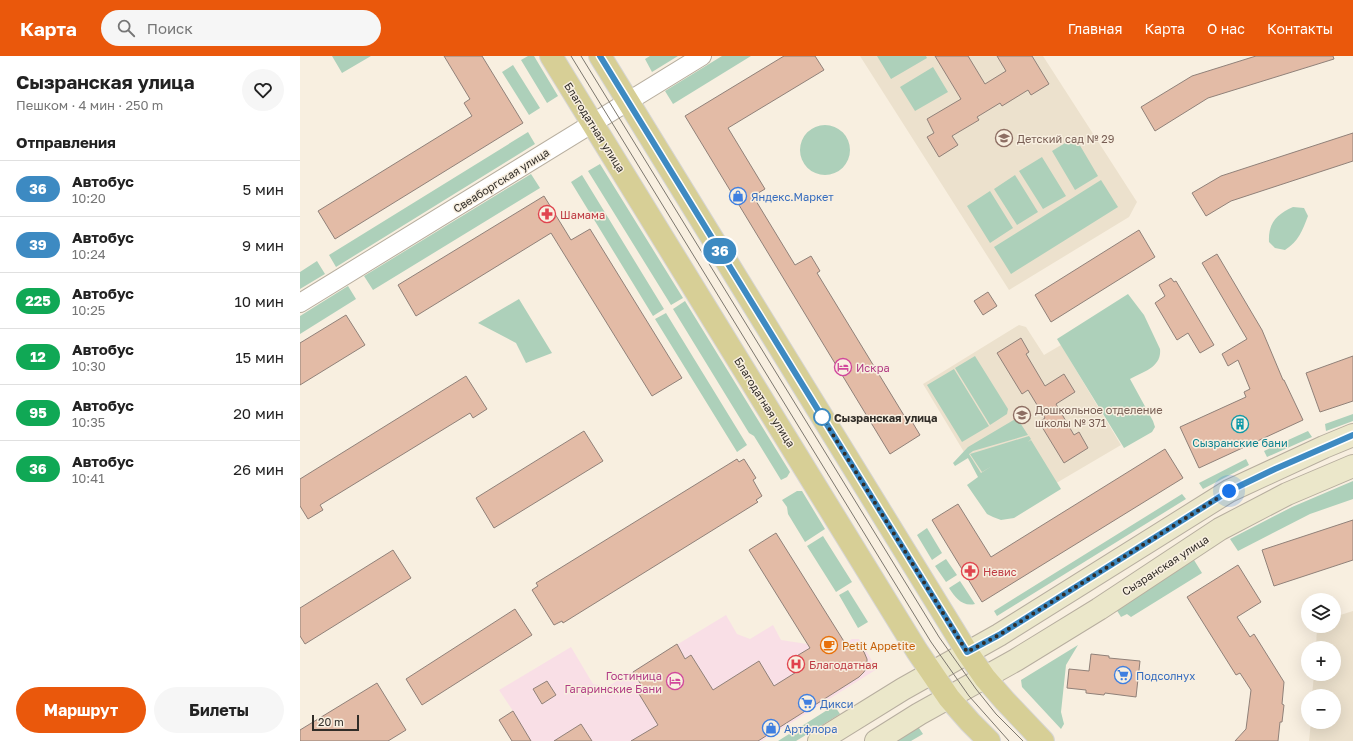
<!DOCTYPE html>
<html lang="ru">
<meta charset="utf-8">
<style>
body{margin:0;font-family:"Golos Text",sans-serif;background:#f6f6f6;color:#222;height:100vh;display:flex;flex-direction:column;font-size:15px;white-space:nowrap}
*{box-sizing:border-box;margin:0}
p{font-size:13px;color:#767676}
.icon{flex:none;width:22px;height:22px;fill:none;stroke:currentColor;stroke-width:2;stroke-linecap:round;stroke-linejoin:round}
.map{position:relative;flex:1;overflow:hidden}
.details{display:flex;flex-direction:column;background:#fff;width:300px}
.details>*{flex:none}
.badge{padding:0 8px;border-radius:13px;font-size:14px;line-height:26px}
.buttons{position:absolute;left:1001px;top:537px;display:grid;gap:8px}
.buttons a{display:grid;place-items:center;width:40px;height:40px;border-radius:50%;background:#fff;box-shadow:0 4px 16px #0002;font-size:20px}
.scale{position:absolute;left:12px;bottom:10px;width:47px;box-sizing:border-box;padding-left:4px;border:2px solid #312d28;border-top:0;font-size:11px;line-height:14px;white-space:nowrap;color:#312d28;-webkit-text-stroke:3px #f8efe0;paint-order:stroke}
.you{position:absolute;width:20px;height:20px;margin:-10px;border:3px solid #fff;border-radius:50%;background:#1a73e8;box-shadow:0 0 0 6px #1a73e833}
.map>.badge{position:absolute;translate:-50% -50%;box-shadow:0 0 0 2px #fff}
h2{padding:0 16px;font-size:15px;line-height:36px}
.round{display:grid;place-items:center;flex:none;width:42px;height:42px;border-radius:21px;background:#f6f6f6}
.summary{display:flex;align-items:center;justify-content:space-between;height:68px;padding:0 16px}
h1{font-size:19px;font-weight:700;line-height:30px}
.button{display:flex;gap:8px;margin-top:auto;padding:8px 16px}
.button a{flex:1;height:46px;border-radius:24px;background:#ea580c;color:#fff;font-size:16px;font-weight:700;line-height:46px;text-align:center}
.button a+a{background:#f6f6f6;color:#222}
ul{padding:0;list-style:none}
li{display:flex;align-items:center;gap:12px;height:56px;padding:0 16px;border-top:1px solid #e0e0e0}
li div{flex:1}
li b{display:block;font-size:15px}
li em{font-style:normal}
li .badge{min-width:44px;font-weight:700;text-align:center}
header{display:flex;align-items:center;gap:24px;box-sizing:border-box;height:56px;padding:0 20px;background:#ea580c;color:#fff}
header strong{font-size:19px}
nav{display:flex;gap:22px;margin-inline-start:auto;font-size:14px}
.search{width:280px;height:36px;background:#f6f6f6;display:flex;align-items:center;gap:10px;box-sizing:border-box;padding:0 14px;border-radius:22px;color:#767676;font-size:15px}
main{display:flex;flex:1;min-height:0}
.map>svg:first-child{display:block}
.commercial{fill:#f9dfe6}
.education{fill:#ece1cd}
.green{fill:#add0ba}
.building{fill:#e3bba6;stroke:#908179}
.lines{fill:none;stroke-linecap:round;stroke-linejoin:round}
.street-casing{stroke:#b7ae9f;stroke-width:20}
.secondary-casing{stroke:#b7ae9f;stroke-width:24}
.primary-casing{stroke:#d6d5d4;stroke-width:24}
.street{stroke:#fff;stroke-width:18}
.secondary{stroke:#ebe7ca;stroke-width:22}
.primary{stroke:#d7cf96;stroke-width:22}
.tram{stroke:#7c776e;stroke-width:1}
.line-casing{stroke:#fff;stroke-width:9}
.line{stroke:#3d8ac2;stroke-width:6}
.walk{stroke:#312d28;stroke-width:4;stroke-dasharray:0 7.2}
.stop-dot{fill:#fff;stroke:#3d8ac2;stroke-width:2}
.labels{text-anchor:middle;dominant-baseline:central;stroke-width:3;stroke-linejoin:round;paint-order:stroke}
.street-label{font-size:11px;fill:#312d28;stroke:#f8efe0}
.education-label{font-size:11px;fill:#785e54;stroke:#f8efe0;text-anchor:start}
.shop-label{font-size:11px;fill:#366cbe;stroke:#f8efe0;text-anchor:start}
.health-label{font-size:11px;fill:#be3a42;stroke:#f8efe0;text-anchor:start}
.hotel-label{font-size:11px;fill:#b23c85;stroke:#f8efe0;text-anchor:start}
.stop-label{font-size:11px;font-weight:bold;fill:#312d28;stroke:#f8efe0;text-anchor:start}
.culture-label{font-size:11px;fill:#0d838f;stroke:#f8efe0}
.food-label{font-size:11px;fill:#c56008;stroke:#f8efe0;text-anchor:start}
</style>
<header>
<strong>Карта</strong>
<div class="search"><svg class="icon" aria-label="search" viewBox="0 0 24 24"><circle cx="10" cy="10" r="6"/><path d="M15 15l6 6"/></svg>Поиск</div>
<nav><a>Главная</a><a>Карта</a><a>О нас</a><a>Контакты</a></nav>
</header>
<main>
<section class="details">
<div class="summary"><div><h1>Сызранская улица</h1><p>Пешком · 4 мин · 250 m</p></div><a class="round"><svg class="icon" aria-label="heart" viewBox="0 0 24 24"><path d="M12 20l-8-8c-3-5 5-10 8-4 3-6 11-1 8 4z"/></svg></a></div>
<h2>Отправления</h2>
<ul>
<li><span class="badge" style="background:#3d8ac2;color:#fff">36</span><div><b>Автобус</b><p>10:20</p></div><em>5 мин</em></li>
<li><span class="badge" style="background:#3d8ac2;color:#fff">39</span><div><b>Автобус</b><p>10:24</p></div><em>9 мин</em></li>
<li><span class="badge" style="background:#10a855;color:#fff">225</span><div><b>Автобус</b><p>10:25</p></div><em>10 мин</em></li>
<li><span class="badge" style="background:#10a855;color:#fff">12</span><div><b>Автобус</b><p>10:30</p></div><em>15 мин</em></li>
<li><span class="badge" style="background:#10a855;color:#fff">95</span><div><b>Автобус</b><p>10:35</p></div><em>20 мин</em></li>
<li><span class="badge" style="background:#10a855;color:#fff">36</span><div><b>Автобус</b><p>10:41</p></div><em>26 мин</em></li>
</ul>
<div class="button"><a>Маршрут</a><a>Билеты</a></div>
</section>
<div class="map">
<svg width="1053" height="685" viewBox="0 0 1053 685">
<rect width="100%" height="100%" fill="#f8efe0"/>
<path class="commercial" d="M426 559 437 578 450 583 473 569 481 584 507 588 517 604 552 583H559L577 613 462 685H212L199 664 213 655 199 634 271 591 293 628 307 631Z"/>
<path class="education" d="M560 0H743L837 146 829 161 709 234Z
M719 269 726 271 744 299 761 289 821 389 702 459 623 328Z
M1053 555V685H1009L1011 666H1034V640H1012L1014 618H1034V592H1016L1017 570H1034V561Z"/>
<path class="green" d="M32 0H71L42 17Z
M228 0H234L258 40 247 47 221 4Z
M350 0H378L352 16 345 3Z
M422 0H451L373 48 365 35Z
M577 0H626L627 2 591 23Z
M213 9 240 52 229 59 202 16Z
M633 11 648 36 615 55 600 31Z
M500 94a25 25 0 1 1 50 0a25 25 0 1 1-50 0Z
M228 76 235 88 36 211 29 199Z
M775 81 798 120 775 134 752 95Z
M742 101 766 140 743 153 719 115Z
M300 108 383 242 371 249 288 115Z
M231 118 240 132 73 234 64 220Z
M282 119 364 253 353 260 271 126Z
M715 119 738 156 717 169 694 133Z
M801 124 818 151 711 218 694 191Z
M690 135 713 172 690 187 667 150Z
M993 151 1004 152 1008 160C1002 175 999 185 985 194L975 192 969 186C968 167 977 158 993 151Z
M17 205 25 218 0 233V216Z
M48 230 56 243 0 278V260Z
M828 238 844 259 860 293C862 311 843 316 830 323L853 365 855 371 852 376 824 392 757 283Z
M219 243 252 297 226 307 216 287 178 267Z
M385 245 490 416 487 421 481 424 454 380 449 377 373 253Z
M366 257 447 389 437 396 355 263Z
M675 300 708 353 707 358 690 369 655 312Z
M654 313 689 370 662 386 627 329Z
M1053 358V365L1026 375 1025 368Z
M717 362 728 379 673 395 669 398 681 417 692 410 682 416 670 398 729 380 731 383 728 386 731 384 761 433 714 462 701 464 693 461 687 458 667 429 678 421 668 402 655 410 653 407 668 391Z
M1008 375 1012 381 967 401 964 395Z
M946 403 949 409 903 433 899 427Z
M1053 425V443L1010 458 938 495 930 483 992 451Z
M497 435H502L525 473 505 486 488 458 487 451 482 444Z
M882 438 886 443 697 560 694 555Z
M627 472 642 497 632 504 617 479Z
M523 480 552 526 536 536 507 490Z
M646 503 657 519 646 526 635 510Z
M894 504 902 517 831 561 827 558 821 561 816 553Z
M660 525 675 548C662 551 655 541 649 532Z
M548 534 568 566 558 572 539 539Z
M778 589 766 609 761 656 764 668 761 673 722 631 721 624Z
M532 651 536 652 540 658 496 685H478Z
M617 669 623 678 611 685H592Z"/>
<path class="building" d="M144 0H182L223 67 35 183 18 155 172 60 164 47 170 43Z
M484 0H515L524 14 428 72 465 133 453 140 495 209 511 200 520 215 517 217 608 366 611 364 620 379 590 398 385 60Z
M635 0H668L685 28 706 15 697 0H732L749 28 731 39 728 34 702 50 700 47 677 61 679 64 652 80 658 89 639 101 627 81 634 77 627 63 661 43Z
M956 0H1033L1034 3 908 42 855 75 841 51 892 20Z
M1053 77V105L931 145 906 160 892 137 921 120Z
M244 140 271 184 290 173 382 322 352 340 251 177 116 260 98 229Z
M839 174 855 201 751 266 735 239Z
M917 198 962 274 983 324H984L1003 364 899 412 880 371 946 341 944 336 950 333 938 304 928 310 922 298 947 283 902 207Z
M871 222 874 226 876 225 914 289 900 297 888 277 877 284 855 247 865 240 859 229Z
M688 236 697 250 683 259 674 245Z
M46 259 65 289 0 329V287Z
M721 282 729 296 726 298 745 330 764 318 775 336 756 348 774 379 779 376 788 392 764 407 739 366 745 362 728 334 722 338 697 297Z
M1053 300V345L1020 356 1006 317Z
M166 320 187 353 173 362 170 357 20 449 23 454 8 463 0 450V423Z
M284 375 303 405 194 472 176 442Z
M865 393 883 422 682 546 632 464 658 448 691 501Z
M437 403 439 406 444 403 456 422 453 424 462 440 456 444 458 446 263 567 262 565 254 569 232 534 238 530 236 527Z
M1053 464V504L974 530 962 494Z
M476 477 545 587 553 588 559 591 564 596 567 603V610L564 616 559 621 458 685H331L358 669 336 633 342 630 333 616 377 588 385 603 391 599 413 634 459 605 474 630 498 615 490 604 510 592 449 494Z
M93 494 111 522 5 588 0 580V552Z
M938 509 961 546 937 561 950 581 954 578 984 626 982 648 984 649 982 666H980L978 685H935L946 673 951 634 940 617 936 619 887 541Z
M215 553 232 579 122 649 106 623Z
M791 598 809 600V602L840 605 836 641 805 637 804 639 786 637V634L767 632 769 613 789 615Z
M247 625 256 639 242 648 233 633Z
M77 627 106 674 88 685H0V674Z
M213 655 231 685H212L199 664Z
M281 668 292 685H254Z"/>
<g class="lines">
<g class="street-casing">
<path id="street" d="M0 247 402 0"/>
</g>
<g class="secondary-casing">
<path id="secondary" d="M519 685 603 633 699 579 929 435 1024 391 1053 379
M576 685 619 658 716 604 799 553 920 473 987 438 1053 410"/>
</g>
<g class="primary-casing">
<path id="primary" d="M251 0 617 595 649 642 670 666 689 685
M300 0 667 596 685 622 705 645 743 685"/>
</g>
<use href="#street" class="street"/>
<use href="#secondary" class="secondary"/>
<use href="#primary" class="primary"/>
<path class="tram" d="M271 0 631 586 669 640 709 685
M281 0 639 581 676 633 696 658 723 685"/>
</g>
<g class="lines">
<g class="line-casing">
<path id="line" d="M300 0 667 596 699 579 929 435 975 413 1053 379"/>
</g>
<use href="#line" class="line"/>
<path class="walk" d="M522 361 667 596 699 579 929 435"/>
</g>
<defs>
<g id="school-ring" transform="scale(0.9)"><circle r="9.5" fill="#f8efe0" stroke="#8d6e63" stroke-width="1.5"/><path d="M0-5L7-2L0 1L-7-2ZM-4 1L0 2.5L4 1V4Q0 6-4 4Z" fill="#8d6e63"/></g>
<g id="shop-ring" transform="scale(0.9)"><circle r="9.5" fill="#f8efe0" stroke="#3f7fe0" stroke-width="1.5"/><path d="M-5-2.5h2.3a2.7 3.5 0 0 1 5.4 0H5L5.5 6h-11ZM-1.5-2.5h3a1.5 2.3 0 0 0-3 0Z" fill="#3f7fe0"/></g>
<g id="pharmacy-ring" transform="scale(0.9)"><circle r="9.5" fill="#f8efe0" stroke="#e0444e" stroke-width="1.5"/><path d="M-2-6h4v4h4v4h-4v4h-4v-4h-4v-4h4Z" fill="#e0444e"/></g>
<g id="hotel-ring" transform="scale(0.9)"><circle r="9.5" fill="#f8efe0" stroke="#d1479c" stroke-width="1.5"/><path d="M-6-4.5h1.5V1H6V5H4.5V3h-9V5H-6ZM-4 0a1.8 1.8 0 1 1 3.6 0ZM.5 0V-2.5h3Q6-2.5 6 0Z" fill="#d1479c"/></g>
<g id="building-ring" transform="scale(0.9)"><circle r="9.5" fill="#f8efe0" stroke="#0f9aa8" stroke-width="1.5"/><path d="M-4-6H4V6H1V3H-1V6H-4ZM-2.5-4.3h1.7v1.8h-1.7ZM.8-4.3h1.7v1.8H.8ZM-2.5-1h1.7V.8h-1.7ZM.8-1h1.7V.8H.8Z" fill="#0f9aa8"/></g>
<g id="cafe-ring" transform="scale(0.9)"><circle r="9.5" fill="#f8efe0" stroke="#e8710a" stroke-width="1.5"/><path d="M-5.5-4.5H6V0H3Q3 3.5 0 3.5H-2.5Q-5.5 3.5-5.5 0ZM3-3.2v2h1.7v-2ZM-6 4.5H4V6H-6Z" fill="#e8710a"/></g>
<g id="hospital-ring" transform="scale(0.9)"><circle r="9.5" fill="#f8efe0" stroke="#e0444e" stroke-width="1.5"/><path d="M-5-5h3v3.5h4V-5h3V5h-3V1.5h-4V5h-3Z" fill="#e0444e"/></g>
<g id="supermarket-ring" transform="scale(0.9)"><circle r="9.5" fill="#f8efe0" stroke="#3f7fe0" stroke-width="1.5"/><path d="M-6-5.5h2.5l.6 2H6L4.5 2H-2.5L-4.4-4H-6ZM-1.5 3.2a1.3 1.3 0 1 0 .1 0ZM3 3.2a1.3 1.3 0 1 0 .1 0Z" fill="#3f7fe0"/></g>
</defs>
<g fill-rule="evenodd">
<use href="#school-ring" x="704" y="82"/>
<use href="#shop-ring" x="438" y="140"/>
<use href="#pharmacy-ring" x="247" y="158"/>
<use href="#hotel-ring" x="543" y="311"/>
<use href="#school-ring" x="722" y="359"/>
<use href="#building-ring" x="940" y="368"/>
<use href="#pharmacy-ring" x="670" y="515"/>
<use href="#cafe-ring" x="529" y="589"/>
<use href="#hospital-ring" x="496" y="608"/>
<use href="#supermarket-ring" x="823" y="619"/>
<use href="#hotel-ring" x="375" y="625"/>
<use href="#supermarket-ring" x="507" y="647"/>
<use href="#shop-ring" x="471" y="672"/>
</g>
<circle class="stop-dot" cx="522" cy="361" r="8"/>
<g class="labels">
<g class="street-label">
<text transform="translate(295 71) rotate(58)">Благодатная улица</text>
<text transform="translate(201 124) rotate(-32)">Свеаборгская улица</text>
<text transform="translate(465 346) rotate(58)">Благодатная улица</text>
<text transform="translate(865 509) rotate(-33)">Сызранская улица</text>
</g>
<g class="education-label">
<text x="717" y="82">Детский сад № 29</text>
<text x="735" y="353">Дошкольное отделение<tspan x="735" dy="13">школы № 371</tspan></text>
</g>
<g class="shop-label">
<text x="451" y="140">Яндекс.Маркет</text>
<text x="836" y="619">Подсолнух</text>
<text x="520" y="647">Дикси</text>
<text x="484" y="672">Артфлора</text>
</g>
<g class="health-label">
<text x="260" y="158">Шамама</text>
<text x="683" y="515">Невис</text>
<text x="509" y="608">Благодатная</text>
</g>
<g class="hotel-label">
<text x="556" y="311">Искра</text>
<text x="362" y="619" text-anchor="end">Гостиница<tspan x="362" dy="13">Гагаринские Бани</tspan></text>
</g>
<g class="stop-label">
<text x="534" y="361">Сызранская улица</text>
</g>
<g class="culture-label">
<text x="940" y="386">Сызранские бани</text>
</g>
<g class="food-label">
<text x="542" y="589">Petit Appetite</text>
</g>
</g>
</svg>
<div class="buttons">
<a><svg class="icon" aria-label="layers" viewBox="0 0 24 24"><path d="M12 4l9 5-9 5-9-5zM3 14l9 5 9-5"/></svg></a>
<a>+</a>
<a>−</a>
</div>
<div class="scale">20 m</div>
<div class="you" style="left:929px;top:435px"></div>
<b class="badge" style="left:420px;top:195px;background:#3d8ac2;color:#fff">36</b>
</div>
</main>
